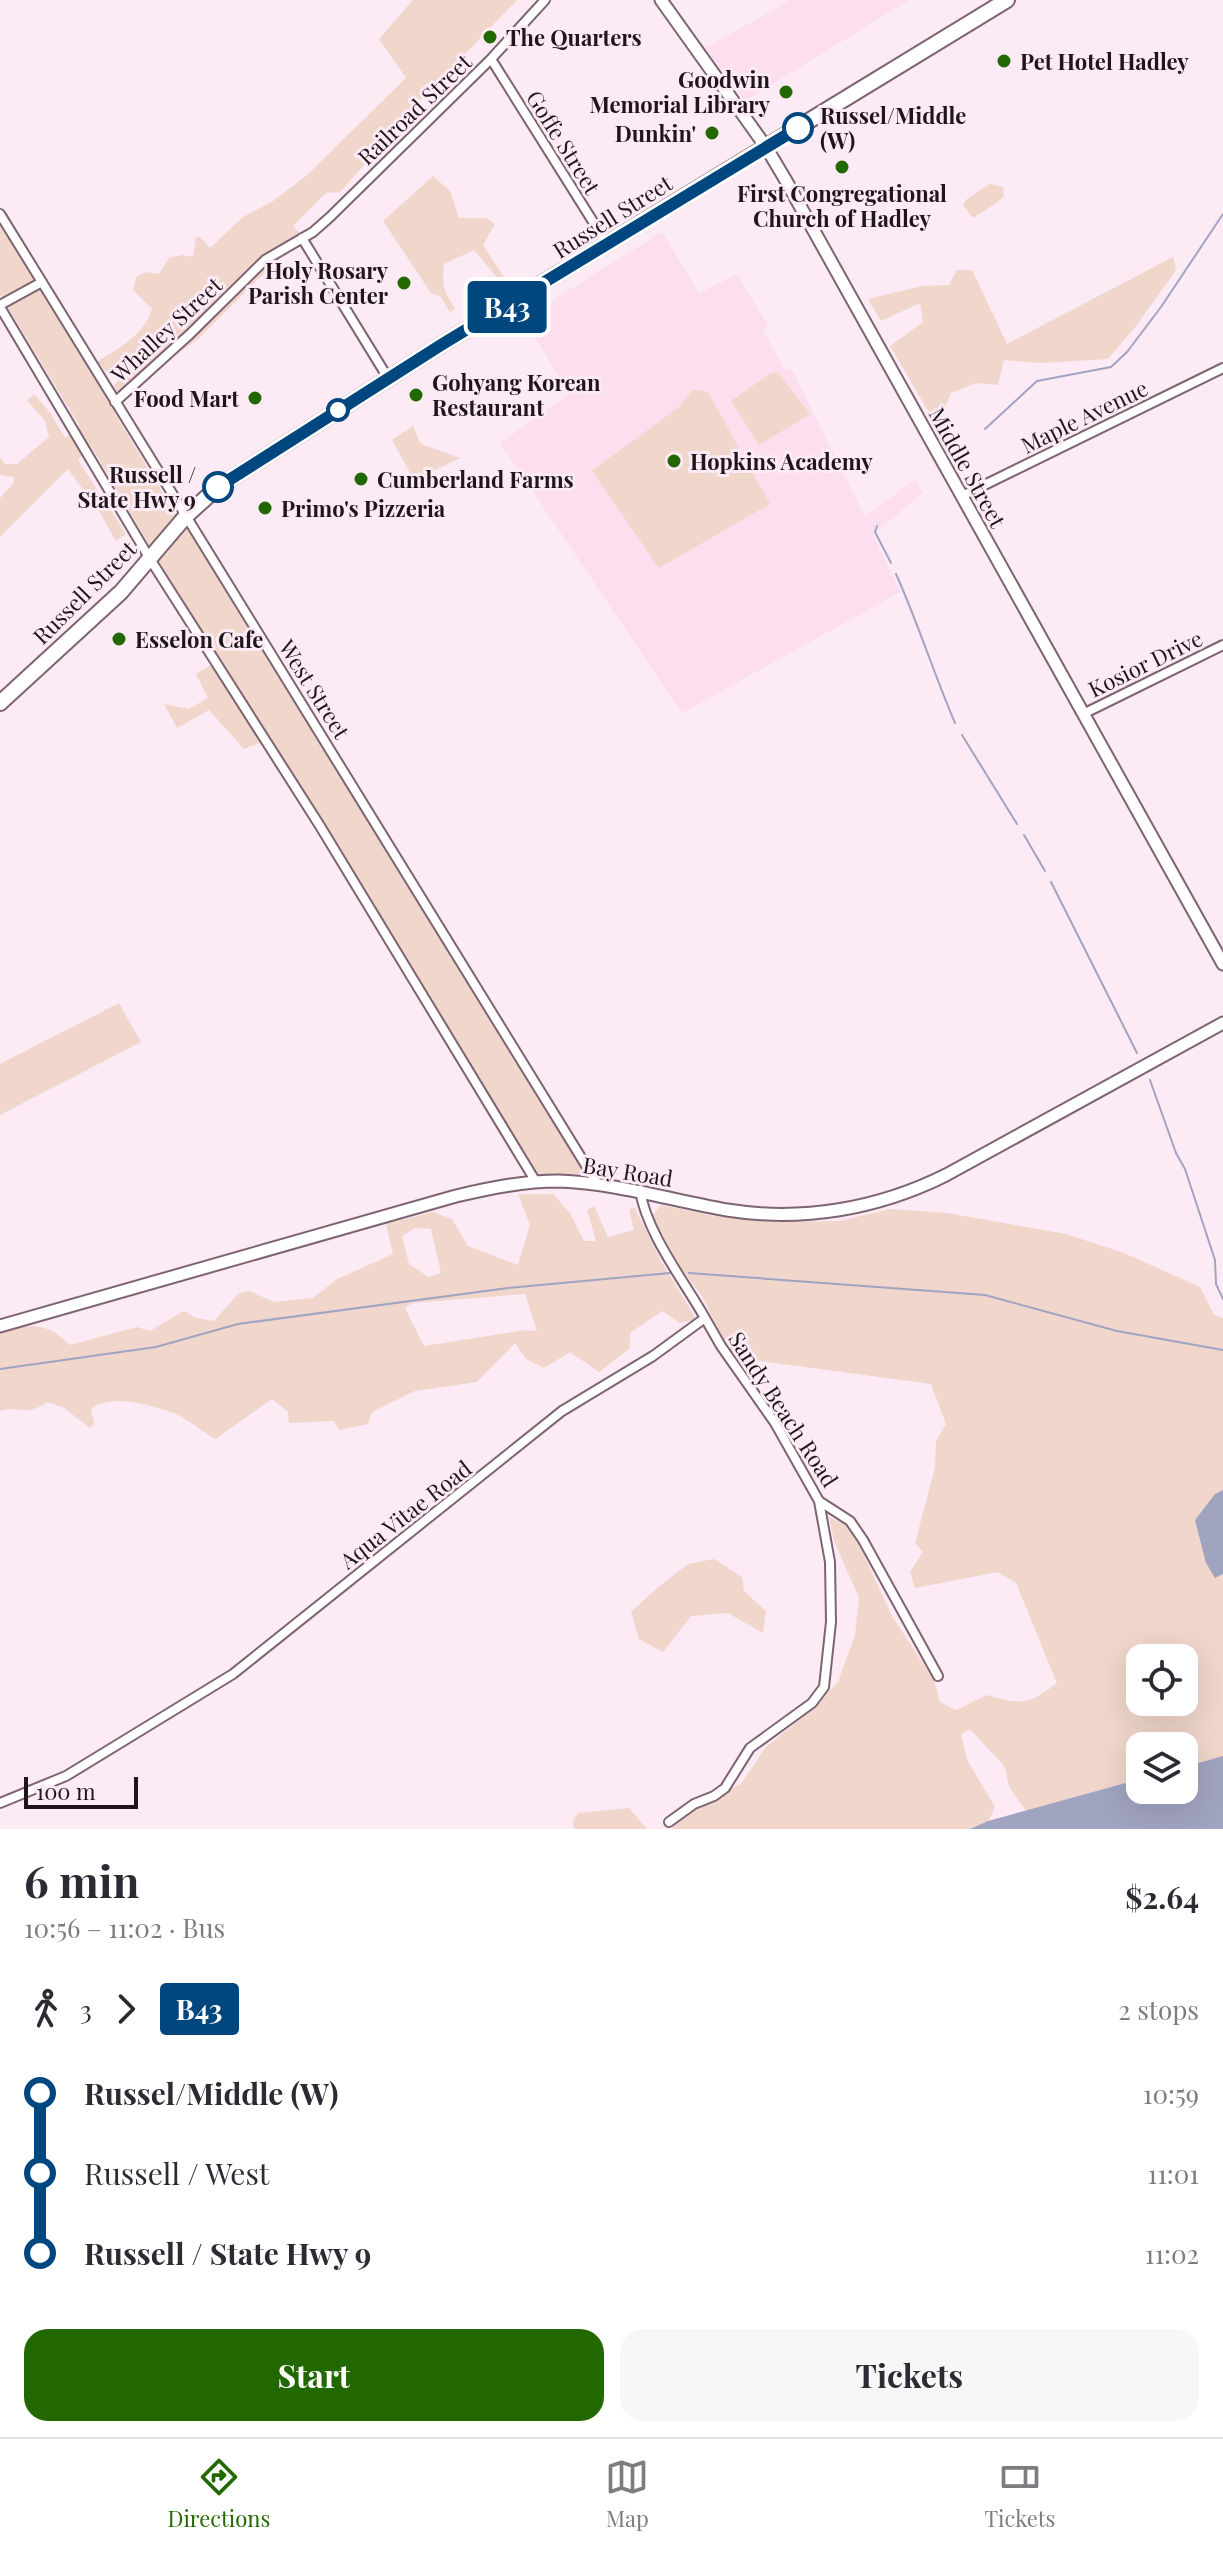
<!DOCTYPE html>
<meta charset="utf-8">
<style>
body{margin:0;font-family:"Playfair Display",serif;background:#f7f7f7;color:#2b2b33;height:100vh;display:flex;flex-direction:column;font-size:30px;white-space:nowrap}
*{box-sizing:border-box;margin:0}
p{font-size:26px;color:#7c7c81}
.icon{flex:none;width:44px;height:44px;fill:none;stroke:currentColor;stroke-width:2;stroke-linecap:round;stroke-linejoin:round}
.map{position:relative;height:1829px;overflow:hidden}
.panel{display:flex;flex-direction:column;background:#fff;flex:1}
.panel>*{flex:none}
.badge{padding:0 16px;border-radius:6px;font-size:28px;line-height:52px}
.buttons{position:absolute;left:1126px;top:1644px;display:grid;gap:16px}
.buttons a{display:grid;place-items:center;width:72px;height:72px;border-radius:16px;background:#fff;box-shadow:0 8px 32px #0002;font-size:40px}
.scale{position:absolute;left:24px;bottom:20px;width:114px;box-sizing:border-box;padding-left:8px;border:4px solid #1f151b;border-top:0;font-size:22px;line-height:28px;white-space:nowrap;color:#1f151b;-webkit-text-stroke:6px #fceaf4;paint-order:stroke}
.map>.badge{position:absolute;translate:-50% -50%;box-shadow:0 0 0 4px #fff}
.legs{display:flex;align-items:center;gap:12px;height:88px;padding:0 24px;font-size:26px}
.legs p{margin-inline-start:auto}
.overview{display:flex;align-items:center;justify-content:space-between;height:136px;padding:0 24px}
h1{font-size:44px;font-weight:700;line-height:60px}
.button{display:flex;gap:16px;margin-top:auto;padding:16px 24px}
.button a{flex:1;height:92px;border-radius:24px;background:#216800;color:#fff;font-size:32px;font-weight:700;line-height:92px;text-align:center}
.button a+a{background:#f7f7f7;color:#2b2b33}
ul{padding:0 24px;list-style:none}
li{display:flex;align-items:center;gap:28px;height:80px;font-size:30px}
li i{display:grid;place-items:center;width:12px;height:100%;margin:0 10px;background:currentColor}
li i::after{content:'';width:20px;height:20px;margin:-10px;border:6px solid;border-radius:50%;background:#fff}
li p{margin-inline-start:auto}
li:first-child i{background:linear-gradient(#0000 50%,currentColor 0)}
li:last-child i{background:linear-gradient(currentColor 50%,#0000 0)}
.dock{display:flex;justify-content:space-around;align-items:center;height:112px;border-top:2px solid #e1e1e2;background:#fff;font-size:22px;color:#7c7c81}
.dock a{display:grid;justify-items:center;gap:4px}
.dock .current{color:#216800}
.map>svg:first-child{display:block}
.built{fill:#fcdeef}
.green{fill:#f0d6cb;fill-rule:evenodd}
.water{fill:#a1a4c1}
.lines{fill:none;stroke-linecap:round;stroke-linejoin:round}
.stream{stroke:#a1a4c1;stroke-width:2}
.minor-casing{stroke:#7e6473;stroke-width:12}
.secondary-casing{stroke:#7e6473;stroke-width:15}
.trunk-casing{stroke:#7e6473;stroke-width:18}
.minor{stroke:#fff;stroke-width:8}
.secondary{stroke:#fff;stroke-width:11}
.trunk{stroke:#fff;stroke-width:14}
.line-1-casing{stroke:#fff;stroke-width:18}
.line-1{stroke:#00467f;stroke-width:12}
.poi-dot{fill:#216800;stroke:#fceaf4;stroke-width:3}
.stop-1-dot{fill:#fff;stroke:#00467f;stroke-width:4}
.labels{text-anchor:middle;dominant-baseline:central;stroke-width:6;stroke-linejoin:round;paint-order:stroke}
.poi-label{font-size:22px;font-weight:bold;fill:#1f151b;stroke:#fceaf4;text-anchor:start}
.street-label{font-size:22px;fill:#1f151b;stroke:#fceaf4}
.stop-label{font-size:22px;font-weight:bold;fill:#1f151b;stroke:#fceaf4;text-anchor:start}
</style>
<div class="map">
<svg width="1223" height="1829" viewBox="0 0 1223 1829">
<rect width="100%" height="100%" fill="#fceaf4"/>
<path class="built" d="M791 0H909L745 101 705 48Z
M662 232 699 293 737 274 768 326 763 330 785 371 791 368 865 517 915 479 923 493 873 534 900 592 682 713 500 443 569 395 524 318Z"/>
<path class="green" d="M413 0H517L375 147 374 154 340 192 326 193 293 226 302 236 197 340 158 366 114 412 175 513 191 532 585 1174 537 1176 161 565 91 446 78 460 126 534 116 541 100 513 68 469 0 537V498L13 484 14 477 0 475V457L5 464H17L49 437 45 421 27 400 34 394 51 414 65 438 79 425 0 295V225L105 395 123 376 108 373 97 362C118 348 145 335 152 309L133 290 137 276 147 272 159 274 169 258 182 255 193 257 196 237H200L210 248 243 217 273 201 306 176 406 78 379 39Z
M433 176 450 191 459 218H487L495 224 483 245 509 285 505 287 474 250 444 264C442 286 443 290 455 308L450 312 440 296 431 293 383 221Z
M990 184 1003 187 1004 196 998 202 973 218 963 205 967 199Z
M1173 257 1176 270 1136 326 1108 359 1041 363 1004 360 998 385 976 383 951 393 937 426 890 346 923 322 920 303 881 321 868 299 922 286 949 285 957 270H972L1007 344Z
M772 372 778 373 810 414 759 445 731 401Z
M694 389 708 392 770 504 659 568 592 471 679 407Z
M413 426 421 444 460 458 414 480 392 440Z
M211 665 262 742 244 749 209 710 177 728 164 704 189 709 208 698 196 674Z
M119 1003 141 1042 0 1115V1064Z
M518 1194H553L570 1213 584 1241H596L587 1210 594 1206 608 1237 634 1230 629 1209 635 1208 661 1261 696 1319 680 1323 662 1311 630 1333V1348L599 1372 570 1352 544 1368 526 1359 515 1343 477 1382 415 1391 372 1412 368 1424 339 1430 334 1421 289 1423 288 1412 272 1399 215 1439C201 1431 186 1417 171 1412 150 1405 110 1393 91 1409L94 1424 90 1428 64 1408 48 1402C22 1418 22 1404 0 1411V1332C33 1325 43 1320 70 1345L137 1327 150 1331 184 1311 196 1318 214 1321 238 1294 249 1291 274 1302 313 1298 337 1279 393 1254 386 1224 433 1212 452 1219 468 1246 518 1265 530 1225ZM415 1228 431 1229 441 1273 429 1277 409 1264 402 1236ZM525 1294 537 1331 526 1330 424 1346 405 1308 412 1303Z
M661 1205 709 1215 769 1222 839 1221 890 1209 947 1213 1066 1234 1124 1253 1200 1287 1214 1315 1223 1318V1490L1215 1494V1578L1223 1574V1756L1184 1767V1746H1140V1779L1026 1811 1009 1787 1005 1767 970 1729 961 1734 967 1760 995 1807 988 1822 970 1829H672L678 1810 700 1804 741 1784 766 1747 809 1712 838 1682 855 1635 859 1598 834 1541 829 1517 845 1525 861 1549 892 1616 934 1680 940 1702 956 1710 987 1695C1021 1705 1029 1705 1057 1683L1016 1583 998 1572 915 1588 910 1572 923 1552 915 1543 935 1468 936 1441 946 1424 931 1384 753 1360 729 1350 702 1296 679 1265 652 1216ZM1140 1658H1184V1702H1140Z
M714 1559 742 1577 744 1591 766 1611 763 1633 728 1613 691 1616 663 1652 639 1639 631 1612 657 1588 688 1564Z
M629 1808 647 1829H574L573 1822 578 1813Z"/>
<path class="water" d="M1223 1490V1574L1215 1578 1206 1563 1195 1520 1215 1494Z
M1223 1756V1829H970L988 1821 1140 1779V1790H1184V1767Z"/>
<g class="lines">
<path class="stream" d="M985 429 1037 381 1111 367 1127 352 1161 307 1223 214
M877 526 875 532 891 563
M896 574C918 623 934 674 955 723
M962 735 1017 824
M1024 835 1045 871
M1051 882 1137 1053
M1150 1080 1176 1153 1185 1169 1215 1260 1216 1284 1223 1299
M689 1273 985 1295 1117 1331 1223 1350
M0 1369 156 1347 238 1324 508 1288 670 1273"/>
<g class="minor-casing">
<path id="minor" d="M491 59 607 244
M0 214 598 1185
M302 238 388 378
M0 305 42 282
M0 307 150 559 320 826 536 1182
M115 402 190 334 265 260 313 232 330 217 491 59 545 0
M962 496 1223 368
M1083 714 1223 645
M705 1318 721 1346 775 1423 819 1501 850 1521 863 1540 938 1676
M0 1803 66 1776 233 1674 562 1411 653 1356 705 1318C684 1281 646 1232 640 1190
M669 1822 694 1804 714 1796 725 1788 750 1748 812 1703 824 1687 831 1622 830 1562 819 1501"/>
</g>
<g class="secondary-casing">
<path id="secondary" d="M661 0 766 147 785 179 1223 964
M0 1326 456 1196C490 1188 524 1181 559 1181 616 1183 670 1200 727 1210 802 1222 878 1209 946 1175L1223 1023"/>
</g>
<g class="trunk-casing">
<path id="trunk" d="M0 703 121 592 186 516 218 487 441 345 1007 0"/>
</g>
<use href="#minor" class="minor"/>
<use href="#secondary" class="secondary"/>
<use href="#trunk" class="trunk"/>
</g>
<g class="lines">
<g class="line-1-casing">
<path id="line-1" d="M218 487 441 345 798 128"/>
</g>
<use href="#line-1" class="line-1"/>
</g>
<g class="poi-dot">
<circle cx="490" cy="37" r="8"/>
<circle cx="1004" cy="61" r="8"/>
<circle cx="786" cy="92" r="8"/>
<circle cx="712" cy="133" r="8"/>
<circle cx="842" cy="167" r="8"/>
<circle cx="404" cy="283" r="8"/>
<circle cx="416" cy="395" r="8"/>
<circle cx="255" cy="398" r="8"/>
<circle cx="674" cy="461" r="8"/>
<circle cx="361" cy="479" r="8"/>
<circle cx="265" cy="508" r="8"/>
<circle cx="119" cy="639" r="8"/>
</g>
<g class="stop-1-dot">
<circle cx="798" cy="128" r="14"/>
<circle cx="338" cy="410" r="10"/>
<circle cx="218" cy="487" r="14"/>
</g>
<g class="labels">
<g class="poi-label">
<text x="506" y="37">The Quarters</text>
<text x="1020" y="61">Pet Hotel Hadley</text>
<text x="770" y="79" text-anchor="end">Goodwin<tspan x="770" dy="25">Memorial Library</tspan></text>
<text x="696" y="133" text-anchor="end">Dunkin'</text>
<text x="842" y="193" text-anchor="middle">First Congregational<tspan x="842" dy="25">Church of Hadley</tspan></text>
<text x="388" y="270" text-anchor="end">Holy Rosary<tspan x="388" dy="25">Parish Center</tspan></text>
<text x="432" y="382">Gohyang Korean<tspan x="432" dy="25">Restaurant</tspan></text>
<text x="239" y="398" text-anchor="end">Food Mart</text>
<text x="690" y="461">Hopkins Academy</text>
<text x="377" y="479">Cumberland Farms</text>
<text x="281" y="508">Primo's Pizzeria</text>
<text x="135" y="639">Esselon Cafe</text>
</g>
<g class="street-label">
<text transform="translate(414 109) rotate(-44)">Railroad Street</text>
<text transform="translate(564 142) rotate(58)">Goffe Street</text>
<text transform="translate(612 216) rotate(-32)">Russell Street</text>
<text transform="translate(166 329) rotate(-43)">Whalley Street</text>
<text transform="translate(1084 416) rotate(-26)">Maple Avenue</text>
<text transform="translate(968 467) rotate(61)">Middle Street</text>
<text transform="translate(84 592) rotate(-45)">Russell Street</text>
<text transform="translate(1145 663) rotate(-26)">Kosior Drive</text>
<text transform="translate(315 689) rotate(58)">West Street</text>
<text transform="translate(628 1171) rotate(9)">Bay Road</text>
<text transform="translate(784 1409) rotate(57)">Sandy Beach Road</text>
<text transform="translate(405 1514) rotate(-38)">Aqua Vitae Road</text>
</g>
<g class="stop-label">
<text x="820" y="115">Russel/Middle<tspan x="820" dy="25">(W)</tspan></text>
<text x="196" y="474" text-anchor="end">Russell /<tspan x="196" dy="25">State Hwy 9</tspan></text>
</g>
</g>
</svg>
<div class="buttons">
<a><svg class="icon" aria-label="locate" viewBox="0 0 24 24"><circle cx="12" cy="12" r="6"/><path d="M12 2v4M12 18v4M2 12h4M18 12h4"/></svg></a>
<a><svg class="icon" aria-label="layers" viewBox="0 0 24 24"><path d="M12 4l9 5-9 5-9-5zM3 14l9 5 9-5"/></svg></a>
</div>
<div class="scale">100 m</div>
<b class="badge" style="left:507px;top:307px;background:#00467f;color:#fff">B43</b>
</div>
<section class="panel">
<div class="overview"><div><h1>6 min</h1><p>10:56 – 11:02 · Bus</p></div><b>$2.64</b></div>
<div class="legs"><svg class="icon" aria-label="walk" viewBox="0 0 24 24"><circle cx="13" cy="4" r="2"/><path d="M13 8l-2 6 4 7M11 14l-3 7M7 12l3-4h3l4 4"/></svg>3<svg class="icon" aria-label="forward" viewBox="0 0 24 24"><path d="M9 5l7 7-7 7"/></svg><b class="badge" style="background:#00467f;color:#fff">B43</b><p>2 stops</p></div>
<ul>
<li><i style="color:#00467f"></i><b>Russel/Middle (W)</b><p>10:59</p></li>
<li><i style="color:#00467f"></i><span>Russell / West</span><p>11:01</p></li>
<li><i style="color:#00467f"></i><b>Russell / State Hwy 9</b><p>11:02</p></li>
</ul>
<div class="button"><a>Start</a><a>Tickets</a></div>
</section>
<nav class="dock">
<a class="current"><svg class="icon" aria-label="directions" viewBox="0 0 24 24"><path d="M12 3l9 9-9 9-9-9zM9 14v-3h6M13 9l2 2-2 2"/></svg>Directions</a>
<a><svg class="icon" aria-label="map" viewBox="0 0 24 24"><path d="M3 6l6-2 6 2 6-2v14l-6 2-6-2-6 2zM9 4v14M15 6v14"/></svg>Map</a>
<a><svg class="icon" aria-label="tickets" viewBox="0 0 24 24"><path d="M3 7h18v10H3zM15 7v10"/></svg>Tickets</a>
</nav>
